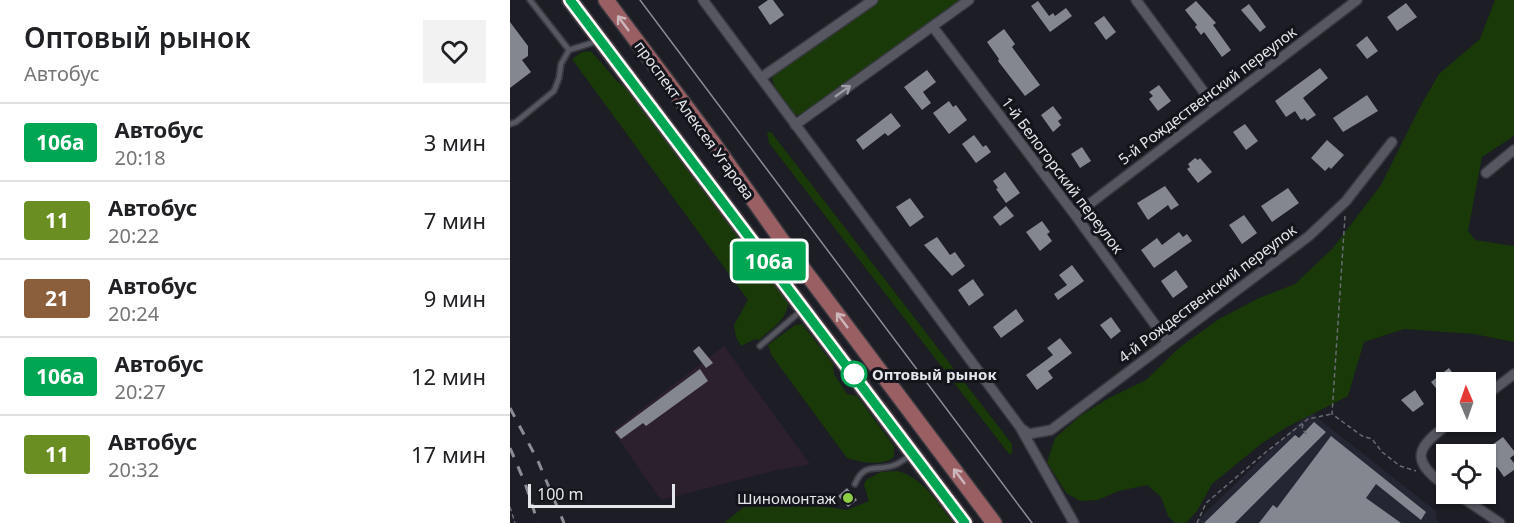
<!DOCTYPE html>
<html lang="ru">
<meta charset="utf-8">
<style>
body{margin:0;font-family:"Noto Sans",sans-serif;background:#f2f2f2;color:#202124;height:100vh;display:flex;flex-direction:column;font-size:22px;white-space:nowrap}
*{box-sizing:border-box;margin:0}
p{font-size:20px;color:#757577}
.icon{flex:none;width:33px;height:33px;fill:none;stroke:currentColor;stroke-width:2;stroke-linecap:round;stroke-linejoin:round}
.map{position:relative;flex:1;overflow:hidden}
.side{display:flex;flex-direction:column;background:#fff;width:510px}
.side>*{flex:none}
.badge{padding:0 12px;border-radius:4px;font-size:21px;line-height:39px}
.needle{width:39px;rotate:358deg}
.fabs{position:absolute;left:926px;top:372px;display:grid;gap:12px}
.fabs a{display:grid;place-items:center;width:60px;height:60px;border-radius:0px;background:#fff;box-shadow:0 2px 4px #0004;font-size:30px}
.scale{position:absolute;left:18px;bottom:15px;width:147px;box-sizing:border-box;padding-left:6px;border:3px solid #e5e6eb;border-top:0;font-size:16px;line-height:21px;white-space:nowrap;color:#e5e6eb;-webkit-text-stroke:4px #13141c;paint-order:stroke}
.map>.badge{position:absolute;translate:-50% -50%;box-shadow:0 0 0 3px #fff}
.round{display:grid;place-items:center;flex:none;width:63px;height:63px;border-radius:0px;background:#f2f2f2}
.headline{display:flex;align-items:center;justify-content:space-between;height:102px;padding:0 24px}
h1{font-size:28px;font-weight:600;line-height:45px}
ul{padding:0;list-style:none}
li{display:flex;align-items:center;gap:18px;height:78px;padding:0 24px;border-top:2px solid #e0e0e0}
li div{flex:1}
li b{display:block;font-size:22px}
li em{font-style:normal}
li .badge{min-width:66px;font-weight:700;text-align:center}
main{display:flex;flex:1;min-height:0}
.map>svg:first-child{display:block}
.commercial{fill:#2d202d}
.built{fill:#242633}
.green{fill:#193908}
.building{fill:#858790}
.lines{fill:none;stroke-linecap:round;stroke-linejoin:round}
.service-casing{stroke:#38393f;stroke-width:8}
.minor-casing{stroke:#38393f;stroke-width:12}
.primary-casing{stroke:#38393f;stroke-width:18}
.path{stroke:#6a6b72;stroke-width:1.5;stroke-dasharray:4.5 3;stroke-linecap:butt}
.service{stroke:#565760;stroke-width:4.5}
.minor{stroke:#565760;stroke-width:9}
.primary{stroke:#9a5f62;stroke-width:15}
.tram{stroke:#8c8d94;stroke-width:1.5}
.rail{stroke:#8c8d94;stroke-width:3;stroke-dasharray:10 10;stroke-linecap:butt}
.oneway{stroke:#cbb7bb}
.oneway2{stroke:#9e9ea6}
.line-casing{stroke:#fff;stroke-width:14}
.line{stroke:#00a651;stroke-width:9}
.stop-dot{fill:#fff;stroke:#00a651;stroke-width:3}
.poi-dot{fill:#8cce46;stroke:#13141c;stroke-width:2}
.labels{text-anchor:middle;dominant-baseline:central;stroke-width:6;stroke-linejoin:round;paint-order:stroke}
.street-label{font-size:15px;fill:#e5e6eb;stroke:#13141c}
.stop-label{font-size:15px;font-weight:bold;fill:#e5e6eb;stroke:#13141c;text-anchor:start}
.poi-label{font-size:15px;fill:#e5e6eb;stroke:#13141c;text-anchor:end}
</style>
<main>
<section class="side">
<div class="headline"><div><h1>Оптовый рынок</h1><p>Автобус</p></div><a class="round"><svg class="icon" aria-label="heart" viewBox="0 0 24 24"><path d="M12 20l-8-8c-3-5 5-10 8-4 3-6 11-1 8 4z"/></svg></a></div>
<ul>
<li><span class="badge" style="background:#00a651;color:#fff">106а</span><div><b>Автобус</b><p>20:18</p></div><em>3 мин</em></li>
<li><span class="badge" style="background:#6b8e23;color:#fff">11</span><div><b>Автобус</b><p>20:22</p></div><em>7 мин</em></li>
<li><span class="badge" style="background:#8b5e3c;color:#fff">21</span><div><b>Автобус</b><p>20:24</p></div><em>9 мин</em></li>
<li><span class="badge" style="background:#00a651;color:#fff">106а</span><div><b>Автобус</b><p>20:27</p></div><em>12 мин</em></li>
<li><span class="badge" style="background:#6b8e23;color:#fff">11</span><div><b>Автобус</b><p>20:32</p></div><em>17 мин</em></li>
</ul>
</section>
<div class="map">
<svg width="1004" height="523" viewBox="0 0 1004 523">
<rect width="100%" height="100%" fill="#1c1d25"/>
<path class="commercial" d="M214 346 300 464 263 471 151 500 103 431Z"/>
<path class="built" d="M800 412 927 512 925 518 931 523H685Z"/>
<path class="green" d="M369 0H449L297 112 288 115 280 112 265 88 262 78 267 70Z
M985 0H1004V136L972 157 958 231 965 240 1004 246V342L964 334 894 329 854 342 838 396 777 427 751 444 702 484 687 511 676 523H665L658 516 651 497 637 485 609 491 588 500 570 501 556 493 537 462 545 438 570 416 599 398 636 380 670 347 709 319 749 298 785 284 823 248 871 185 911 105 929 74 970 39Z
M81 51 106 80 119 91 278 303C277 320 261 329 249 340L245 339 231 346 226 337 224 325 238 300 62 59 72 52Z
M257 132H261L502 444V454H499L259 143Z
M292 324 323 364 324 374 337 394 347 396 384 446V457C373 467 350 462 337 458L262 356 258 345 285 325Z
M388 471C414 479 427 502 443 523H214L235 506 260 498 337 510 359 501 354 485 356 480 371 472Z"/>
<path class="building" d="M258 0H263L274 15 260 25 248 7Z
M528 1 539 16 543 13 545 16 556 8 562 16 540 32 521 6Z
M686 1 706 23 703 25 721 50 712 57 694 32 691 35 685 27 687 25 675 10Z
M896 3 907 17 887 31 877 17Z
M739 4 756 27 750 32 731 10Z
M594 16 606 32 596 40 584 23Z
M0 22 18 46V56L12 60 21 72 0 88Z
M494 29 505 44 502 47 530 85 515 96 488 61 489 59 477 42Z
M857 36 868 51 857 59 846 45Z
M810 68 818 78 793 98 806 115 797 121 795 118 791 120 785 111 776 117 765 101Z
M417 70 426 82 413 92 421 103 412 110 394 87Z
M649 85 661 101 648 111 639 99 643 96 639 92Z
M857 95 868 111 833 132 823 118Z
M439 101 443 107 446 105 457 120 439 134 423 113Z
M543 106 552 118 548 121 551 125 543 132 531 115Z
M381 113 391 126 378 136 375 133 353 150 346 140Z
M735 124 748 141 736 150 723 132Z
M464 135 473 147 476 145 481 152 466 163 452 144Z
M817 140 834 155 821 169 819 167 815 171 801 158Z
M572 147 581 161 570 168 561 154Z
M685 158 688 160 690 158 702 172 688 183 677 169 680 167 678 164Z
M495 172 510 193 496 203 486 189 488 188 483 181Z
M655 186 669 205 661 210 658 205 638 220 627 203Z
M778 188 789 203 762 222 751 206Z
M400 198 414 217 400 227 386 207Z
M496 206 504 216 490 226 483 217Z
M734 215 747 233 732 244 719 225Z
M532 221 540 232 537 234 542 241 530 251 516 232Z
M669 232 673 237 677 234 682 241 644 268 631 250 647 238 652 245Z
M427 237 440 255 445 252 455 266 442 276 414 245Z
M562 265 574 281 548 300 544 294 557 285 549 275Z
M666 270 678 287 663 298 651 281Z
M463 279 474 295 459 306 448 290Z
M506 309 514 321 491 338 483 327Z
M601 317 611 331 601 339 590 325Z
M550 338 562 353 538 371 543 378 527 390 516 375 543 355 537 348Z
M189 346 203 363 196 368 183 351Z
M939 368 947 379 942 382H936V387L929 392 921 382Z
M190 369 198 381 136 426 133 423 111 439 105 432Z
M905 390 914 404 903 412 891 400Z
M804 422 816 432 725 523H694L785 435 789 438Z
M821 436 916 512 911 520 866 484 856 498 891 523H749L763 505 767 508Z
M993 437 1004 451V455L1000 458 1004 463V470L994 477 987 467 981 472 975 464V450Z
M337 488 347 500 338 507 328 496Z"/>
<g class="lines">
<g class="service-casing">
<path id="service" d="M20 0 59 50 88 41
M0 124 6 122 44 91 49 78 51 64 59 50
M250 346 292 310
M345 484C355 460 368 473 387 464 391 462 396 458 400 456"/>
</g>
<g class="minor-casing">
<path id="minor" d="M193 0 510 427 564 523
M626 0 705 107
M423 27 565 215 657 341
M252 77 363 0
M285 125 459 0
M976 173 1004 150
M565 215 847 0
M975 396 1004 374
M512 429 519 434 541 430 799 236 836 201 882 142
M936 486C897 459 908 446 941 422
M947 494 990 523"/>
</g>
<g class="primary-casing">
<path id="primary" d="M60 0 455 523
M96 0 204 144 273 242 484 523"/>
</g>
<path class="path" d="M835 216 822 414 852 436 862 439 872 452 890 466 906 471
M793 424 792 429 799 437
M0 507 5 523
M687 523 696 503 756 452 798 419 822 414"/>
<use href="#service" class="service"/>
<use href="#minor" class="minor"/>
<use href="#primary" class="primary"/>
<path class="tram" d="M130 0 522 523"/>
<path class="rail" d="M0 408 28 461 54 523
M0 448 15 483 28 523"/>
</g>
<defs><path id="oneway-shaft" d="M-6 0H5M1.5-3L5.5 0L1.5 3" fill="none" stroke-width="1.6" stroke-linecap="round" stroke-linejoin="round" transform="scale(1.5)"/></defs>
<g class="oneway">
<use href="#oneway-shaft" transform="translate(113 23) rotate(-127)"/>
<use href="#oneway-shaft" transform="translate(332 320) rotate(-127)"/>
<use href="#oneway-shaft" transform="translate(449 476) rotate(-127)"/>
</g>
<use class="oneway2" href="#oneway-shaft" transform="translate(333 91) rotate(-35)"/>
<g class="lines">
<g class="line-casing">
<path id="line" d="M60 0 455 523"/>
</g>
<use href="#line" class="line"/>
</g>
<circle class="stop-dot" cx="344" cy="374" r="12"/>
<circle class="poi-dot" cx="338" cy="498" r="6"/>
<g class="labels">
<g class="street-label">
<text transform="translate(697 95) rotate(-37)">5-й Рождественский переулок</text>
<text transform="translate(185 120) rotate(54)">проспект Алексея Угарова</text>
<text transform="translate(553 175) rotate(53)">1-й Белогорский переулок</text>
<text transform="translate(697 293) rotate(-37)">4-й Рождественский переулок</text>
</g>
<g class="stop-label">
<text x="362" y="374">Оптовый рынок</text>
</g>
<g class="poi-label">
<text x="326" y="498">Шиномонтаж</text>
</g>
</g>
</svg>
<div class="fabs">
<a><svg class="needle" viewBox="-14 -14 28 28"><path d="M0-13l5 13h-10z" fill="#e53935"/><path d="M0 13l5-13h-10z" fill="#757577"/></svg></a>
<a><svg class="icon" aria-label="locate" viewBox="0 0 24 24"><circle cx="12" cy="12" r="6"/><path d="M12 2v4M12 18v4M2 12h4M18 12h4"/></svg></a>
</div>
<div class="scale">100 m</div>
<b class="badge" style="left:259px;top:261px;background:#00a651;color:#fff">106а</b>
</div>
</main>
